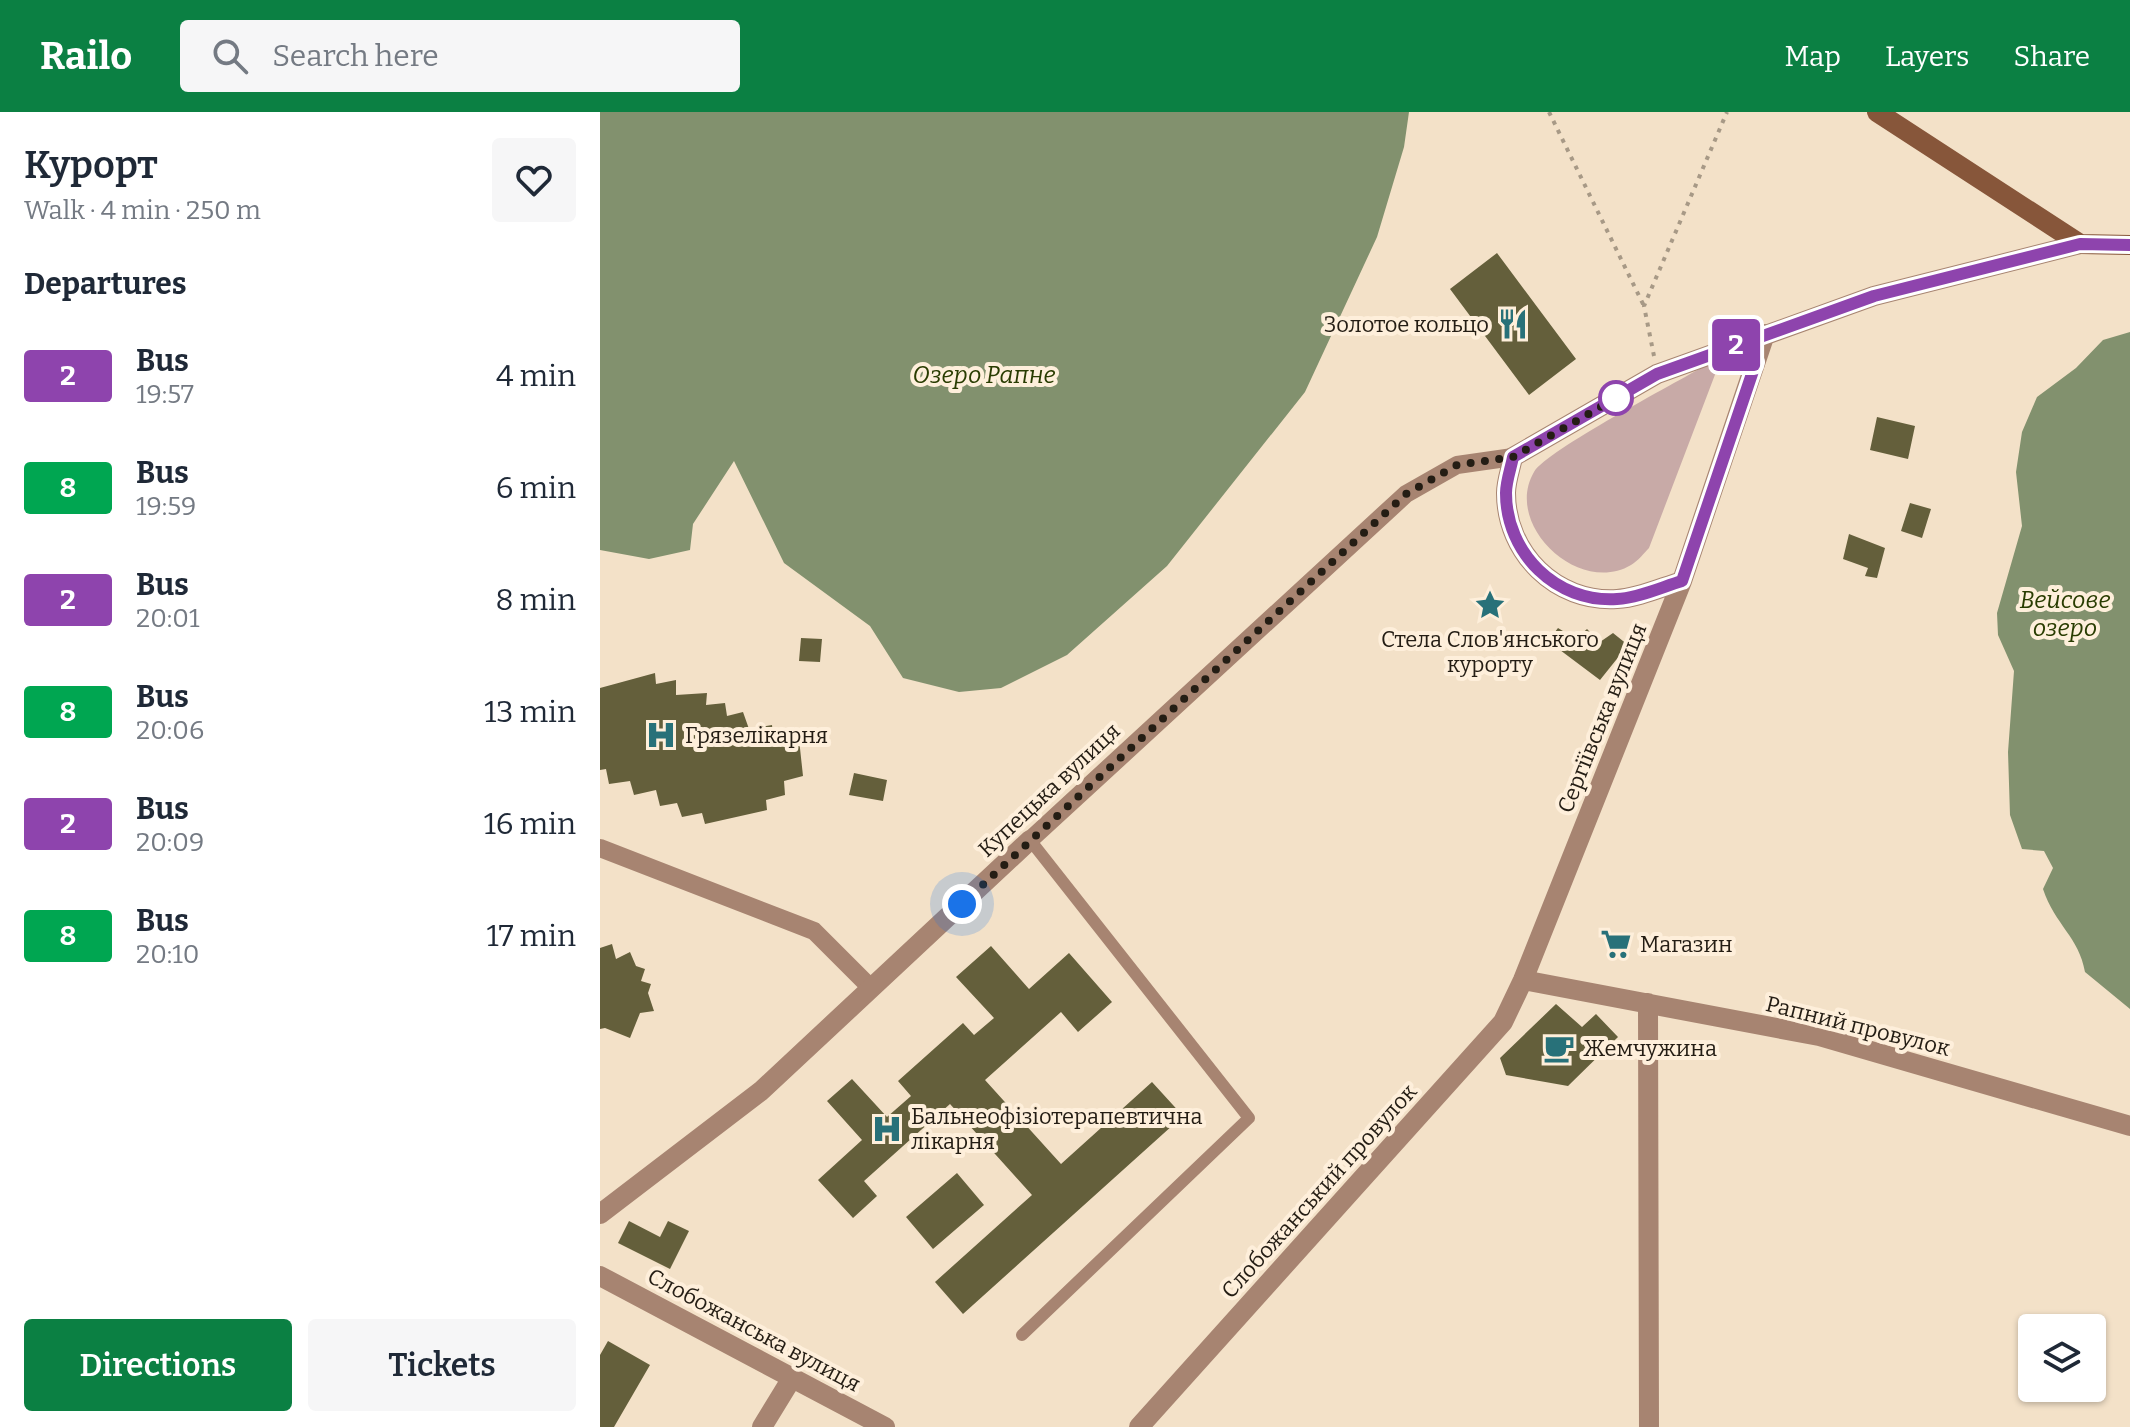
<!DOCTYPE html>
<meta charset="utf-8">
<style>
body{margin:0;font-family:Bitter,serif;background:#f6f6f7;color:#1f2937;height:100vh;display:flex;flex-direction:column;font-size:30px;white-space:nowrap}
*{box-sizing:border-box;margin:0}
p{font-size:26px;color:#747a83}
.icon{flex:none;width:44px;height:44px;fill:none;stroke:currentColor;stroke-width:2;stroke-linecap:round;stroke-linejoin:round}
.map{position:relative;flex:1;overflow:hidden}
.details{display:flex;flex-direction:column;background:#fff;width:600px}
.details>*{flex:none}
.badge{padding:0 16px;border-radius:6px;font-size:28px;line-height:52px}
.fabs{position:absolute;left:1418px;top:1202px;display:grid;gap:16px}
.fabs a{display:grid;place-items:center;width:88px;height:88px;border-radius:8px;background:#fff;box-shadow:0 2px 6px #0004;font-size:40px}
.you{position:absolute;width:40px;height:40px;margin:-20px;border:6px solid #fff;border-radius:50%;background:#1a73e8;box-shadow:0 0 0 12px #1a73e833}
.map>.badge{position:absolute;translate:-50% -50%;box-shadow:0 0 0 4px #fff}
h2{padding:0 24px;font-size:30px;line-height:72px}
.round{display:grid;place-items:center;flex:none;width:84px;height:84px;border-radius:8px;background:#f6f6f7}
.overview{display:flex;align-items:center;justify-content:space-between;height:136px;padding:0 24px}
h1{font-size:38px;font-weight:600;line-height:60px}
.primary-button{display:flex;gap:16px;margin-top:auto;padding:16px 24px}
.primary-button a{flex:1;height:92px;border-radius:8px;background:#0b8043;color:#fff;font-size:32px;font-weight:600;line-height:92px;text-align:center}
.primary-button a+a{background:#f6f6f7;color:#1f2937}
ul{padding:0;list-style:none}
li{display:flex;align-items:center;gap:24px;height:112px;padding:0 24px}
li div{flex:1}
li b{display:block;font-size:30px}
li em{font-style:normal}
li .badge{min-width:88px;font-weight:700;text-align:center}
header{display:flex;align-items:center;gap:48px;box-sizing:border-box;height:112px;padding:0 40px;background:#0b8043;color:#fff}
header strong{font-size:38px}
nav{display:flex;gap:44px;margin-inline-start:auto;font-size:28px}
.search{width:560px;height:72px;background:#f6f6f7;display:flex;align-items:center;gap:20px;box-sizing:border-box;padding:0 28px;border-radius:8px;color:#747a83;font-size:30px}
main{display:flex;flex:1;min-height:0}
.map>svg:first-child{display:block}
.green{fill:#c8aaa7}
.water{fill:#82916e}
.building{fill:#645f3b}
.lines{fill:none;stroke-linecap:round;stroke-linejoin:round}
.path{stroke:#a79986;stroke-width:4;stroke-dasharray:4 6;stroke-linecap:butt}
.service{stroke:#a78471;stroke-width:12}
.pedestrian{stroke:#a78471;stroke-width:18}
.minor{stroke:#a78471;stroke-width:20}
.secondary{stroke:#87563a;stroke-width:20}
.line-casing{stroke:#fff;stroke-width:18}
.line{stroke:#8e44ad;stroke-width:12}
.walk{stroke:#241d14;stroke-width:8;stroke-dasharray:0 14.4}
.stop-dot{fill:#fff;stroke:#8e44ad;stroke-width:4}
.labels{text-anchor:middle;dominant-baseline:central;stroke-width:8;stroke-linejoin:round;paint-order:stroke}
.poi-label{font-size:22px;fill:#241d14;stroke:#feefdb;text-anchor:start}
.street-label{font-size:22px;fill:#241d14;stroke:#feefdb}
.water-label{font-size:24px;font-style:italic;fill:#293c01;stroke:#feefdb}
</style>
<header>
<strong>Railo</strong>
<div class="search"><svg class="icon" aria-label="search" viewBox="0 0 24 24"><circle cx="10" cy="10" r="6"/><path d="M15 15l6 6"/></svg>Search here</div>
<nav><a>Map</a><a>Layers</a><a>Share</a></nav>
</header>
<main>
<section class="details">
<div class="overview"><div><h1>Курорт</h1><p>Walk · 4 min · 250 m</p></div><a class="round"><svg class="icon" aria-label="heart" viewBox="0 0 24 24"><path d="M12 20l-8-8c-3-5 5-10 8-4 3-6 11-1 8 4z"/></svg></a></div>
<h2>Departures</h2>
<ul>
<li><span class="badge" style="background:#8e44ad;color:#fff">2</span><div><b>Bus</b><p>19:57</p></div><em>4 min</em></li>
<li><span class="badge" style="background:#00a651;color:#fff">8</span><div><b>Bus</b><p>19:59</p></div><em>6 min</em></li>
<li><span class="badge" style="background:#8e44ad;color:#fff">2</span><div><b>Bus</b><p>20:01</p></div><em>8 min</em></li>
<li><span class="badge" style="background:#00a651;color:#fff">8</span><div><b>Bus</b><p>20:06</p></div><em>13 min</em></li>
<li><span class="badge" style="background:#8e44ad;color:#fff">2</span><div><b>Bus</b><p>20:09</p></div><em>16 min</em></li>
<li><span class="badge" style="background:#00a651;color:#fff">8</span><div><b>Bus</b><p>20:10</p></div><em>17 min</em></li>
</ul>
<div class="primary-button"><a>Directions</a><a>Tickets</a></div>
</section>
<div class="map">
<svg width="1530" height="1315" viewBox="0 0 1530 1315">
<rect width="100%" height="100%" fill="#f3e1c8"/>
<path class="green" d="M1106 253H1112L1116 260 1049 436C1044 441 1038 449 1031 453 979 484 903 413 934 360 947 338 1076 271 1106 253Z"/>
<path class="water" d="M0 0H809L804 35 777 125 705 280 567 454 467 543 401 576 359 580 303 566 270 514 184 451 134 349 93 412 90 438 49 447 0 438Z
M1530 220V897L1485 860C1479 825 1455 813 1443 777L1453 756 1444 739 1422 737 1410 703 1408 640 1414 559 1398 523 1397 501 1422 414 1416 360 1422 320 1437 285 1476 256 1503 228Z"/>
<path class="building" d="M897 141 976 247 929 283 850 177Z
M1277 305 1315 314 1308 347 1270 338Z
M1310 391 1331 397 1322 426 1301 419Z
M1249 422 1285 436 1277 466 1265 464 1268 456 1243 447Z
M958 516 976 527 987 517 1000 530 1013 521 1028 533 1000 568 948 529Z
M201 526 222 527 220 550 199 549Z
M55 561 56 572 76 568V583L107 581 106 593 125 591 127 604 143 600 149 617 172 613 174 632 199 627 203 664 184 669 185 683 166 688 167 698 105 712 102 701 82 705 77 691 60 694 56 678 34 683 30 669 9 672 6 657 0 658V576Z
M254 661 287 668 283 689 249 683Z
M12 832 16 847 30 840 36 854 45 857 41 869 51 872 48 881 54 899 40 901 30 926 5 916 0 917V836Z
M391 834 429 877 469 841 512 890 478 920 461 900 385 968 461 1052 552 970 583 1004 363 1202 335 1170 432 1083 350 992 264 1069 277 1084 253 1106 218 1068 262 1028 227 989 252 967 287 1005 311 984 298 969 363 911 374 923 394 906 356 865Z
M956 892 982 915 996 902 1018 925 968 974 906 963 900 946Z
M357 1061 384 1093 333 1137 306 1105Z
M29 1109 60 1125 68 1109 89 1119 70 1157 18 1131Z
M8 1229 50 1253 14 1315H0V1243Z"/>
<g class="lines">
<path class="path" d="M949 0 1044 194
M1054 244 1044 194 1127 0"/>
<path class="service" d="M422 1223 649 1006 430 728"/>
<path class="pedestrian" d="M430 728 806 382 857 353 913 345
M0 736 214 819 271 876"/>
<path class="minor" d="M1082 469C1062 475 1038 486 1017 487 956 491 906 441 906 381 906 369 911 356 913 345L1057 262 1274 184 1480 132
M923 868 1219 924 1530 1014
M1048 891 1049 1315
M0 1102 161 979 430 728
M0 1164 285 1315
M162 1315 192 1266
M539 1315 903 910 923 868 1082 469 1165 222"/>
<path class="secondary" d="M1277 0 1480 132 1530 133"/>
</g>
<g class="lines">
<g class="line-casing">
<path id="line" d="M1156 250 1082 469C1062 475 1038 486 1017 487 956 491 906 441 906 381 906 369 911 356 913 345L1057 262 1274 184 1480 132 1530 133"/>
</g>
<use href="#line" class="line"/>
<path class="walk" d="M362 792 806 382 857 353 913 345 1020 284 1016 286"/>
</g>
<defs>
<g id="restaurant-bare" transform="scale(2.4)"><path d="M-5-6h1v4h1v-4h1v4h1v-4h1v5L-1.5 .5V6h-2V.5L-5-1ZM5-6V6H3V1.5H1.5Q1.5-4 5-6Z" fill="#287179" stroke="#feefdb" stroke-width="2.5" paint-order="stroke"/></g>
<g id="sight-bare" transform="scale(2.4)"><path d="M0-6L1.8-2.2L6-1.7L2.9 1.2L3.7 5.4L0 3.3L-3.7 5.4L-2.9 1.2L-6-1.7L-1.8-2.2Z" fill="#287179" stroke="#feefdb" stroke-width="2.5" paint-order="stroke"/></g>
<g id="hospital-bare" transform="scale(2.4)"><path d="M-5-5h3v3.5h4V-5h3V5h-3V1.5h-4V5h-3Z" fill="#287179" stroke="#feefdb" stroke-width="2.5" paint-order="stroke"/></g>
<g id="supermarket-bare" transform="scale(2.4)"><path d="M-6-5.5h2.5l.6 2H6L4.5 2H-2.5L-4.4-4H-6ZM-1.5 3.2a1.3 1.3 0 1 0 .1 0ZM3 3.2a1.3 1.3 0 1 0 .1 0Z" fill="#287179" stroke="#feefdb" stroke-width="2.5" paint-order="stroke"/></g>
<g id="cafe-bare" transform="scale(2.4)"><path d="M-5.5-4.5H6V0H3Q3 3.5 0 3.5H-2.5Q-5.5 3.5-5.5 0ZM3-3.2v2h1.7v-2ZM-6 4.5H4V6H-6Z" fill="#287179" stroke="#feefdb" stroke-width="2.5" paint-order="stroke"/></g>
</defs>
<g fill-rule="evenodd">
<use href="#restaurant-bare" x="913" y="212"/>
<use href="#sight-bare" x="890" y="493"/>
<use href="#hospital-bare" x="61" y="623"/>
<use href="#supermarket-bare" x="1016" y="832"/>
<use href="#cafe-bare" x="959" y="936"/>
<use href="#hospital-bare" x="287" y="1017"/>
</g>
<circle class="stop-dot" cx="1016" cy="286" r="16"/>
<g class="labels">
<g class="poi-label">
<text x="889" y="212" text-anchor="end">Золотое кольцо</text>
<text x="890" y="527" text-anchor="middle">Стела Слов'янського<tspan x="890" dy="25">курорту</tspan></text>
<text x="85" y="623">Грязелікарня</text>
<text x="1040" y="832">Магазин</text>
<text x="983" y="936">Жемчужина</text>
<text x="311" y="1004">Бальнеофізіотерапевтична<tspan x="311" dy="25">лікарня</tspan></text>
</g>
<g class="street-label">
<text transform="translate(1002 606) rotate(-68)">Сергіївська вулиця</text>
<text transform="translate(449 678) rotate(-43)">Купецька вулиця</text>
<text transform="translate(1258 914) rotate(14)">Рапний провулок</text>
<text transform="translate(719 1079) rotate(-48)">Слобожанський провулок</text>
<text transform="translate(154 1218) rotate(28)">Слобожанська вулиця</text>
</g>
<g class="water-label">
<text x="384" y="263">Озеро Рапне</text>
<text x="1465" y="488">Вейсове<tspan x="1465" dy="28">озеро</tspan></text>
</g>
</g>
</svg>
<div class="fabs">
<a><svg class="icon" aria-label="layers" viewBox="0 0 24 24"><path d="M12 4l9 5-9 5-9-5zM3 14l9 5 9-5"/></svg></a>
</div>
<div class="you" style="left:362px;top:792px"></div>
<b class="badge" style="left:1136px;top:233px;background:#8e44ad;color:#fff">2</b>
</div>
</main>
